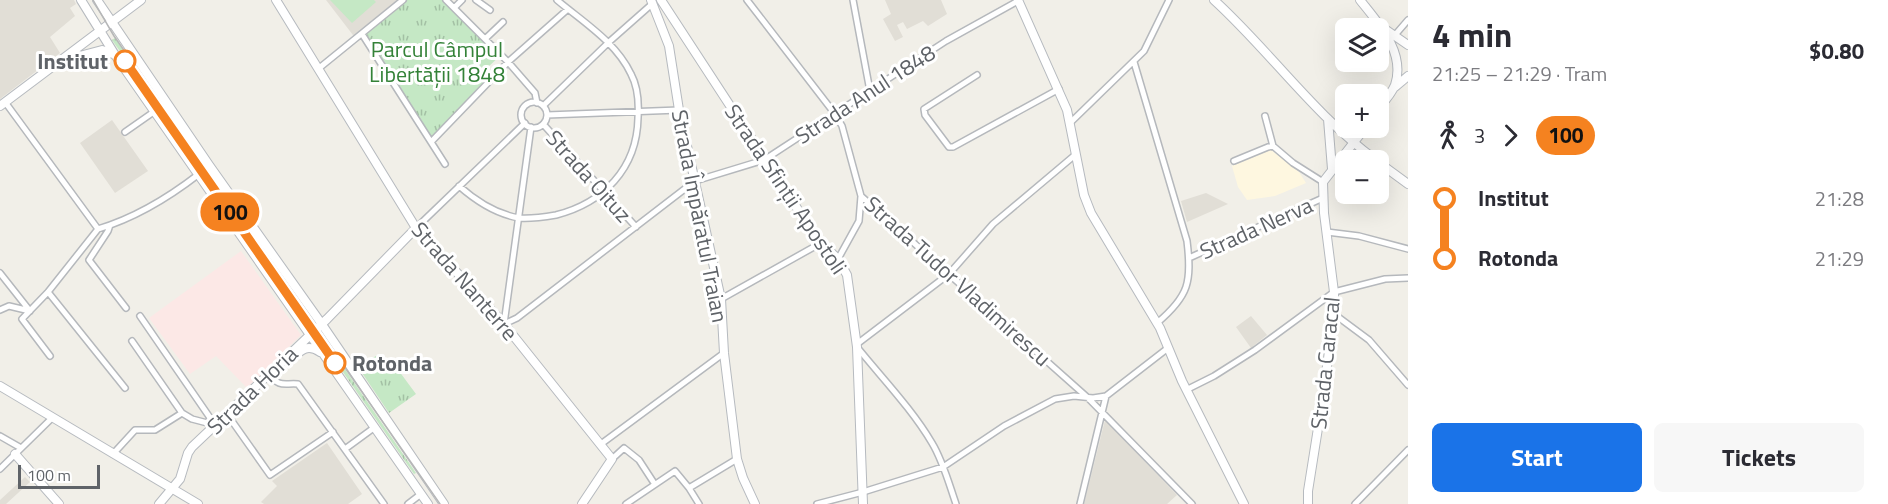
<!DOCTYPE html>
<meta charset="utf-8">
<style>
body{margin:0;font-family:"Titillium Web",sans-serif;background:#f7f7f7;color:#2b2b33;height:100vh;display:flex;flex-direction:column;font-size:22px;white-space:nowrap}
*{box-sizing:border-box;margin:0}
p{font-size:20px;color:#7c7c81}
.icon{flex:none;width:33px;height:33px;fill:none;stroke:currentColor;stroke-width:2;stroke-linecap:round;stroke-linejoin:round}
.map{position:relative;flex:1;overflow:hidden}
.side{display:flex;flex-direction:column;background:#fff;width:480px}
.side>*{flex:none}
.badge{padding:0 12px;border-radius:20px;font-size:21px;line-height:39px}
.buttons{position:absolute;left:1335px;top:18px;display:grid;gap:12px}
.buttons a{display:grid;place-items:center;width:54px;height:54px;border-radius:9px;background:#fff;box-shadow:0 6px 24px #0002;font-size:30px}
.scale{position:absolute;left:18px;bottom:15px;width:82px;box-sizing:border-box;padding-left:6px;border:3px solid #5f6368;border-top:0;font-size:16px;line-height:21px;white-space:nowrap;color:#5f6368;-webkit-text-stroke:4px #fff;paint-order:stroke}
.map>.badge{position:absolute;translate:-50% -50%;box-shadow:0 0 0 3px #fff}
.legs{display:flex;align-items:center;gap:9px;height:66px;padding:0 24px;font-size:20px}
.legs p{margin-inline-start:auto}
.summary{display:flex;align-items:center;justify-content:space-between;height:102px;padding:0 24px}
h1{font-size:33px;font-weight:700;line-height:45px}
.button{display:flex;gap:12px;margin-top:auto;padding:12px 24px}
.button a{flex:1;height:69px;border-radius:9px;background:#1a73e8;color:#fff;font-size:24px;font-weight:700;line-height:69px;text-align:center}
.button a+a{background:#f7f7f7;color:#2b2b33}
ul{padding:0 24px;list-style:none}
li{display:flex;align-items:center;gap:21px;height:60px;font-size:22px}
li i{display:grid;place-items:center;width:9px;height:100%;margin:0 8px;background:currentColor}
li i::after{content:'';width:15px;height:15px;margin:-8px;border:4px solid;border-radius:50%;background:#fff}
li p{margin-inline-start:auto}
li:first-child i{background:linear-gradient(#0000 50%,currentColor 0)}
li:last-child i{background:linear-gradient(currentColor 50%,#0000 0)}
main{display:flex;flex:1;min-height:0}
.map>svg:first-child{display:block}
.commercial{fill:#fef7e0}
.education{fill:#e1ded6}
.medical{fill:#fce8e6}
.grass{fill:url(#grass-tufts)}
.pitch{fill:#c5e8c5}
.lines{fill:none;stroke-linecap:round;stroke-linejoin:round}
.street-casing{stroke:#b5b8bc;stroke-width:8}
.secondary-casing{stroke:#b6babf;stroke-width:10}
.street{stroke:#fff;stroke-width:5}
.secondary{stroke:#fff;stroke-width:8}
.tram{stroke:#b6b7b8;stroke-width:1.5}
.line-1-casing{stroke:#fff;stroke-width:14}
.line-1{stroke:#f58220;stroke-width:9}
.stop-1-dot{fill:#fff;stroke:#f58220;stroke-width:3}
.labels{text-anchor:middle;dominant-baseline:central;stroke-width:6;stroke-linejoin:round;paint-order:stroke}
.park-label{font-size:22px;fill:#348238;stroke:#fff}
.stop-label{font-size:22px;font-weight:bold;fill:#5f6368;stroke:#fff;text-anchor:end}
.street-label{font-size:22px;fill:#5f6368;stroke:#fff}
</style>
<main>
<div class="map">
<svg width="1408" height="504" viewBox="0 0 1408 504">
<defs>
<pattern id="grass-tufts" width="24" height="20" patternUnits="userSpaceOnUse" patternTransform="scale(1.5)"><rect width="24" height="20" fill="#c5e8c5"/><path d="M3 7l-1-3M5 7V3M7 7l1-3M15 17l-1-3M17 17v-4M19 17l1-3" fill="none" stroke="#a3c0a4"/></pattern>
</defs>
<rect width="100%" height="100%" fill="#f1efe8"/>
<path class="commercial" d="M1271 150 1299 172 1306 183 1275 196 1247 200 1238 187 1232 166Z"/>
<path class="education" d="M0 0H74L76 4 70 8 75 16 50 37 60 53 0 99Z
M326 0H402L356 39Z
M885 0H941L947 14 928 26 923 21 907 29 903 22 897 25 903 37 895 41 883 19 891 14Z
M112 120 148 171 115 193 80 143Z
M1206 193 1228 204 1187 222 1181 201Z
M1251 316 1267 335 1251 348 1236 327Z
M1105 420 1177 495 1167 504H1084Z
M327 443 362 494 348 504H264L261 502 277 486 272 481Z
M25 477 30 482 6 504H0V500Z"/>
<path class="medical" d="M241 251 301 335 247 388 216 356 190 374 149 318Z"/>
<path class="grass" d="M403 0H446L501 55 487 68 494 77 431 142 362 34Z
M115 38 306 313 304 314 112 40Z
M325 340 416 473 414 474 322 342Z
M379 354 378 359 381 367 388 370 396 367 416 394 389 413 358 367Z"/>
<path class="pitch" d="M330 0H374L376 2 352 23Z"/>
<g class="lines">
<g class="street-casing">
<path id="street" d="M446 0 508 62 535 93 537 103
M476 0 490 10
M747 0 835 114 842 126 861 196 1087 397 1192 504
M853 0 870 91
M454 8 462 0
M362 34 445 164
M1395 35 1408 20
M485 39 503 22
M1134 62 1187 241C1192 282 1189 296 1157 323
M318 69 403 0
M977 75 924 109 925 115 949 147H953L1059 89
M5 102 98 229
M521 115a13 13 0 1 1 26 0a13 13 0 1 1-26 0Z
M543 106 609 42 652 4
M547 115 679 110
M1265 116 1273 146
M1071 122 1144 51 1169 0
M543 124 636 227
M125 132 155 111
M431 142 508 62 568 9
M1234 161 1268 147 1273 146 1293 163 1323 182
M459 186C476 201 496 214 519 218 531 219 544 217 556 215 603 203 637 169 638 118 639 103 638 87 631 74 616 42 583 22 557 0
M110 225 108 231 89 260 126 308
M416 228 525 123
M98 229C135 218 168 198 199 174
M1327 232 1359 236 1408 249
M1189 258 1323 198
M838 259 859 221 861 196
M0 273 30 311
M48 292 125 388
M721 299 821 243
M0 310 9 306 30 311
M1334 314 1369 340 1408 385
M140 316 215 425
M504 324 517 318 695 181 764 160 946 41 1018 1
M504 324 531 127
M132 341 182 413 192 419 215 425
M857 344 949 274 993 224 1075 155
M857 347C882 378 912 409 932 443 943 461 949 484 956 504
M50 356 22 319 48 292 98 229
M269 374C280 388 283 383 298 384L384 504
M1186 390 1214 376 1255 350 1334 292 1385 279 1408 278
M227 414 270 475 333 432
M0 436 21 448
M601 444 724 353
M345 449 375 427
M113 454 135 430H155L182 413
M612 459 624 448 639 460 654 483
M0 469 52 418
M689 488 737 459
M408 504 421 494
M626 504 675 471 689 488 699 504
M817 504 863 492 943 467 1004 426 1055 399 1074 396 1093 398 1106 396 1168 348
M1080 504 1106 396
M1355 504 1408 450"/>
</g>
<g class="secondary-casing">
<path id="secondary" d="M81 0 115 55 428 504
M97 0 209 165 321 323 444 504
M276 0 416 228 504 324 612 459 582 504
M651 0 669 46 679 110 721 299 724 353 737 459 743 478 755 504
M661 0 806 222 821 243 838 259 847 275 857 347 863 504
M1018 0 1067 110 1084 195 1091 213 1160 328 1182 381 1244 504
M1214 0C1270 51 1314 115 1376 160
M1360 0C1378 23 1406 52 1395 85 1392 93 1384 102 1378 109
M1382 27 1408 45
M68 59 102 50 113 54
M1395 87 1408 76
M0 106 141 0
M1328 119 1332 169
M1378 162 1408 184
M292 358C302 349 308 344 320 352
M0 386 198 504
M15 454 59 504
M159 504 180 479 188 453 192 447 327 319 416 228
M1308 504V491L1322 403 1334 314V292L1324 213 1323 182 1365 128"/>
</g>
<use href="#street" class="street"/>
<use href="#secondary" class="secondary"/>
<path class="tram" d="M93 0 114 36 440 504"/>
</g>
<g class="lines">
<g class="line-1-casing">
<path id="line-1" d="M125 61 335 363"/>
</g>
<use href="#line-1" class="line-1"/>
</g>
<g class="stop-1-dot">
<circle cx="125" cy="61" r="10"/>
<circle cx="335" cy="363" r="10"/>
</g>
<g class="labels">
<g class="park-label">
<text x="437" y="49">Parcul Câmpul<tspan x="437" dy="25">Libertății 1848</tspan></text>
</g>
<g class="stop-label">
<text x="108" y="61">Institut</text>
<text x="352" y="363" text-anchor="start">Rotonda</text>
</g>
<g class="street-label">
<text transform="translate(865 94) rotate(-33)">Strada Anul 1848</text>
<text transform="translate(589 176) rotate(48)">Strada Oituz</text>
<text transform="translate(786 189) rotate(56)">Strada Sfinții Apostoli</text>
<text transform="translate(700 216) rotate(79)">Strada Împăratul Traian</text>
<text transform="translate(1256 228) rotate(-24)">Strada Nerva</text>
<text transform="translate(465 281) rotate(49)">Strada Nanterre</text>
<text transform="translate(958 281) rotate(42)">Strada Tudor Vladimirescu</text>
<text transform="translate(1325 363) rotate(-84)">Strada Caracal</text>
<text transform="translate(252 390) rotate(-44)">Strada Horia</text>
</g>
</g>
</svg>
<div class="buttons">
<a><svg class="icon" aria-label="layers" viewBox="0 0 24 24"><path d="M12 4l9 5-9 5-9-5zM3 14l9 5 9-5"/></svg></a>
<a>+</a>
<a>−</a>
</div>
<div class="scale">100 m</div>
<b class="badge" style="left:230px;top:212px;background:#f58220;color:#111">100</b>
</div>
<section class="side">
<div class="summary"><div><h1>4 min</h1><p>21:25 – 21:29 · Tram</p></div><b>$0.80</b></div>
<div class="legs"><svg class="icon" aria-label="walk" viewBox="0 0 24 24"><circle cx="13" cy="4" r="2"/><path d="M13 8l-2 6 4 7M11 14l-3 7M7 12l3-4h3l4 4"/></svg>3<svg class="icon" aria-label="forward" viewBox="0 0 24 24"><path d="M9 5l7 7-7 7"/></svg><b class="badge" style="background:#f58220;color:#111">100</b></div>
<ul>
<li><i style="color:#f58220"></i><b>Institut</b><p>21:28</p></li>
<li><i style="color:#f58220"></i><b>Rotonda</b><p>21:29</p></li>
</ul>
<div class="button"><a>Start</a><a>Tickets</a></div>
</section>
</main>
